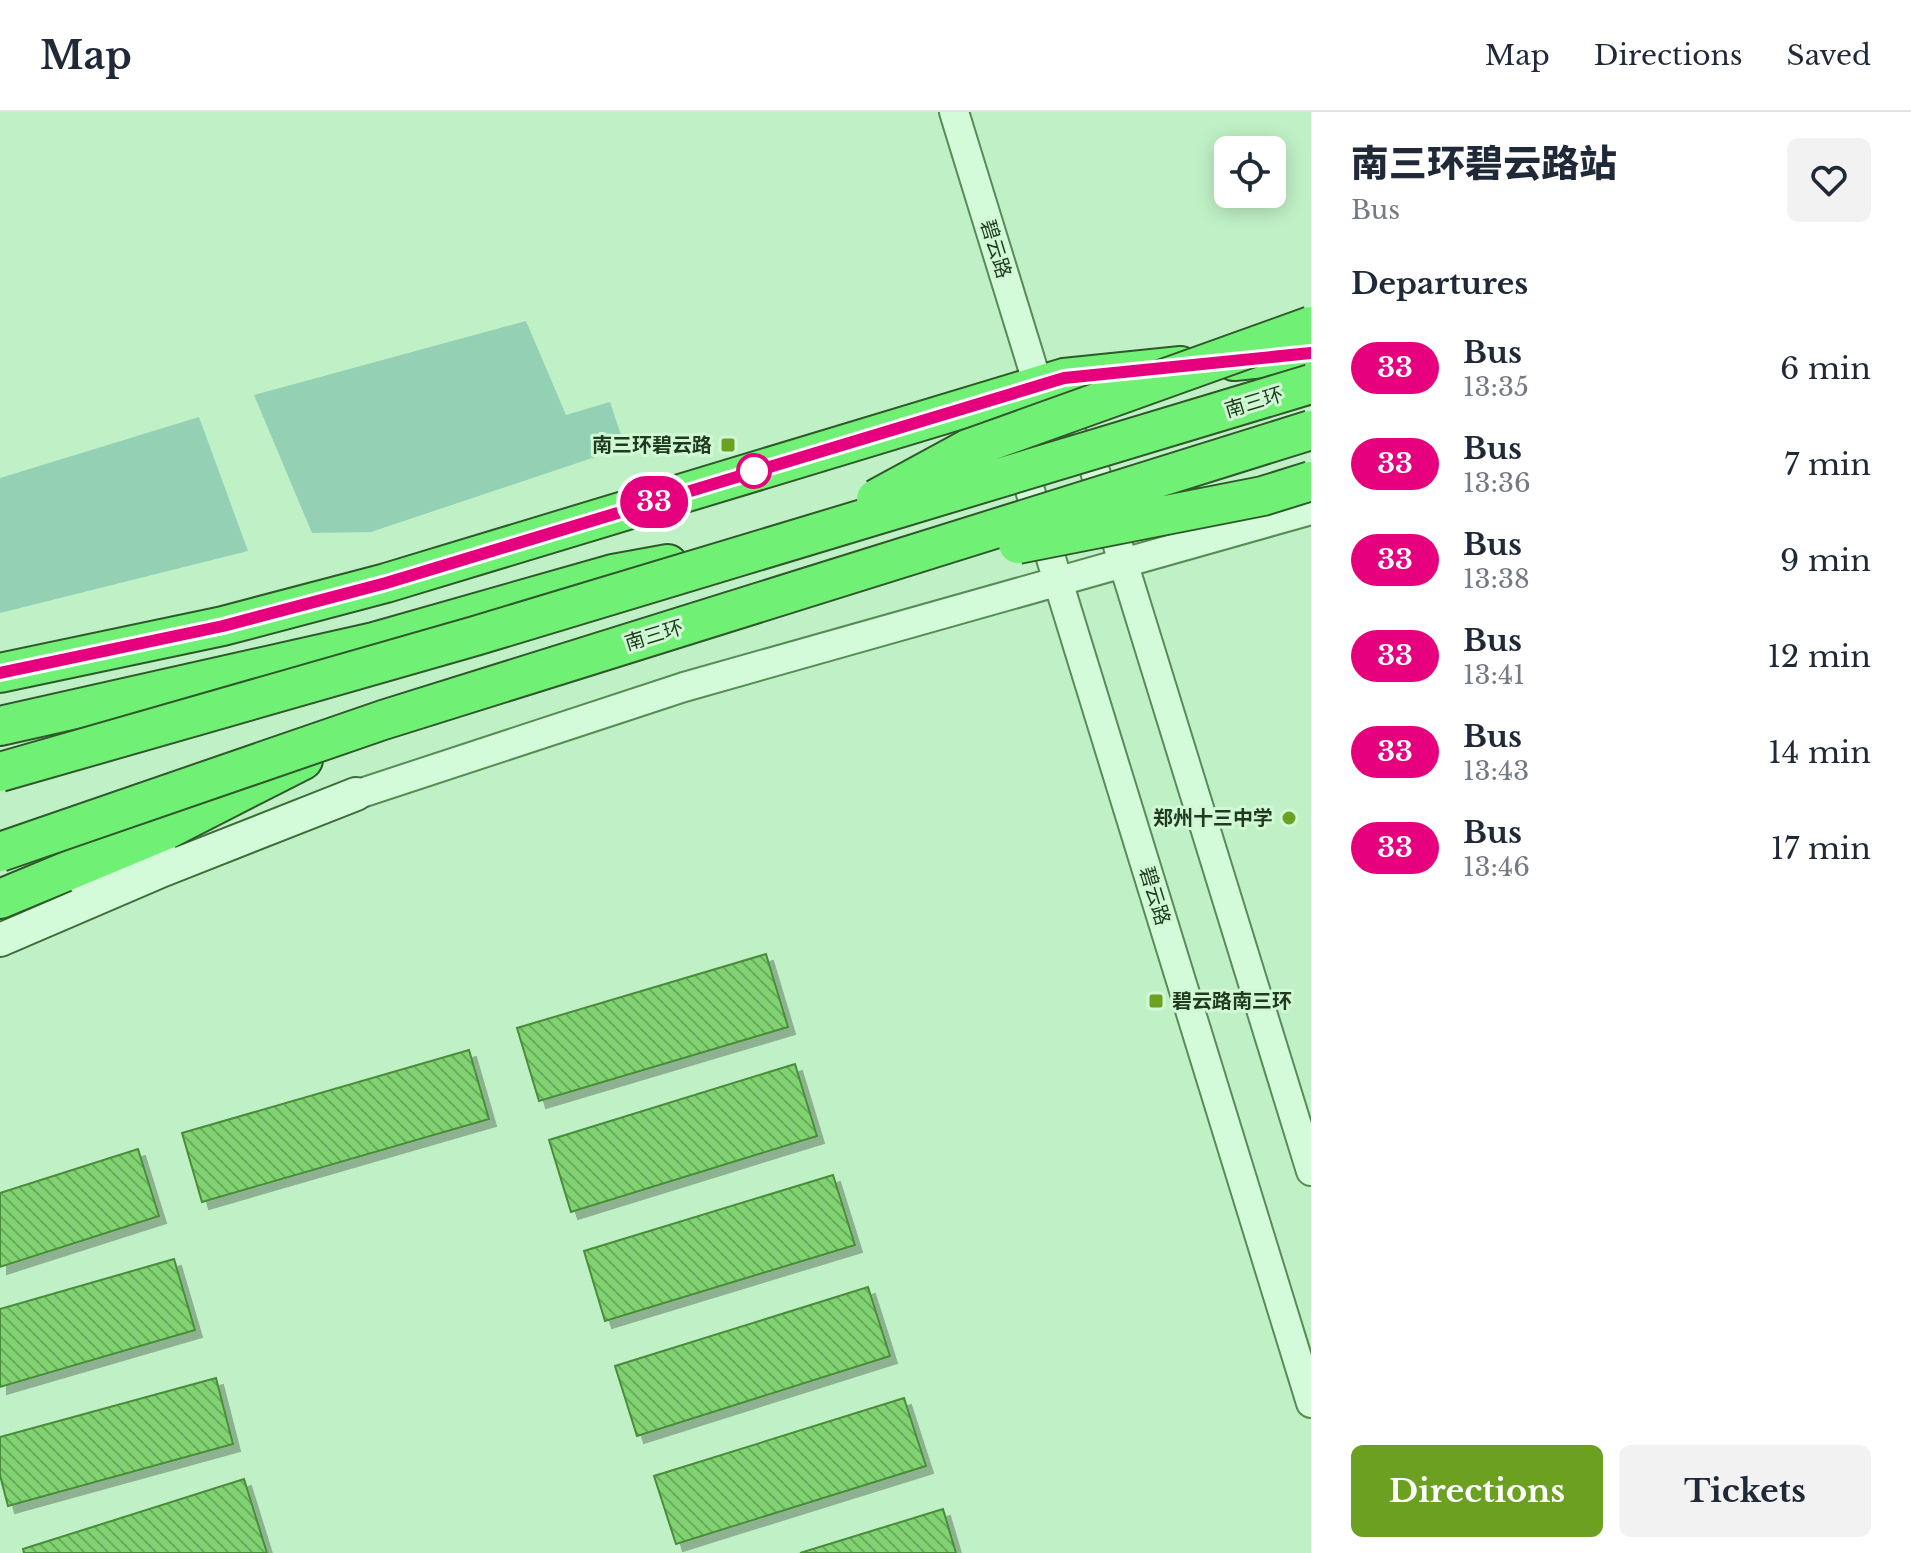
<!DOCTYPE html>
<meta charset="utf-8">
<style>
body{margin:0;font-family:"Libre Baskerville","Noto Sans SC",serif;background:#f2f2f3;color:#1f2937;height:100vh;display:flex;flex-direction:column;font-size:30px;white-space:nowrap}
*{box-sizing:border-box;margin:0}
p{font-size:26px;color:#747a83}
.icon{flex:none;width:44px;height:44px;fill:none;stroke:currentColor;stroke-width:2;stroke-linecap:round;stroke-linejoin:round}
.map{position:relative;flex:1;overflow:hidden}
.details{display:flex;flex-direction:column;background:#fff;width:600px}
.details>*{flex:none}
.badge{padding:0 16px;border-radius:26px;font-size:28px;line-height:52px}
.controls{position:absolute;left:1214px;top:24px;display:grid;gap:16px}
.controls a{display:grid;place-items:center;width:72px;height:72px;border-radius:12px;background:#fff;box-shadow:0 4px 20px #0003;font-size:40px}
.map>.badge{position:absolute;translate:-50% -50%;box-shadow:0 0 0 4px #fff}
h2{padding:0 40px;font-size:30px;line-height:72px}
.round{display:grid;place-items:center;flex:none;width:84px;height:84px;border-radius:12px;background:#f2f2f3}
.overview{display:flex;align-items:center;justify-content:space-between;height:136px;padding:0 40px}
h1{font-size:38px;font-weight:800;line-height:60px}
.action{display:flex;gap:16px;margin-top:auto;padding:16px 40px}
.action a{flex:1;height:92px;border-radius:12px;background:#6ba021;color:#fff;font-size:32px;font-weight:800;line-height:92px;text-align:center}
.action a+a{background:#f2f2f3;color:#1f2937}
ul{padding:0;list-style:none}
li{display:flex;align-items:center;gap:24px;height:96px;padding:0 40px}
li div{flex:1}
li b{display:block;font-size:30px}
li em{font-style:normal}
li .badge{min-width:88px;font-weight:700;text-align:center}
header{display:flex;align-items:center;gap:48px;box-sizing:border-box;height:112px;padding:0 40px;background:#fff;border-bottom:2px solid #e0e1e3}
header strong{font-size:38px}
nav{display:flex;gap:44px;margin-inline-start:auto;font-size:28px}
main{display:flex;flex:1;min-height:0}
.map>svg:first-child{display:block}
.park{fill:#93d0b4}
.building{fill:url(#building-back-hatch);stroke:#498d3a;stroke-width:2;filter:url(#shadow)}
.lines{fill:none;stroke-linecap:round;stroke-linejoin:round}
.tertiary-casing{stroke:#588c56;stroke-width:32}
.secondary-casing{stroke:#3d6e39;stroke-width:36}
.trunk-casing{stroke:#30592b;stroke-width:42}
.tertiary{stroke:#d4fbd9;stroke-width:28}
.secondary{stroke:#d4fbd9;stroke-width:32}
.trunk{stroke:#70f074;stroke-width:38}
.trunk-bridge-casing{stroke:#30592b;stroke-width:42;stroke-linecap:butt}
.trunk-bridge{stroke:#70f074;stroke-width:38}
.line-casing{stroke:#fff;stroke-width:18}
.line{stroke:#e6007e;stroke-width:12}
.poi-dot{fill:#6ba021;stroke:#d0f8d5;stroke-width:3}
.stop-dot{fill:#fff;stroke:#e6007e;stroke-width:4}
.labels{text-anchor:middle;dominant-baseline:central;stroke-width:6;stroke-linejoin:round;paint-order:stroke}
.street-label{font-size:20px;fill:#1f3a1c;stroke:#d0f8d5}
.poi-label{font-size:20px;font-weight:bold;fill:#1f3a1c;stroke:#d0f8d5;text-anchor:end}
</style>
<header>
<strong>Map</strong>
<nav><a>Map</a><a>Directions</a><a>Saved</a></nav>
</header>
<main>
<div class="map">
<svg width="1311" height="1441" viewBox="0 0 1311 1441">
<defs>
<pattern id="building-back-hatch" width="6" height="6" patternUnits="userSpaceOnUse" patternTransform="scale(2)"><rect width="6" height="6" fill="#81d372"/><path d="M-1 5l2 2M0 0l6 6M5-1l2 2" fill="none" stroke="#69ac5d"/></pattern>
<filter id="shadow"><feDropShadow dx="7" dy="7" stdDeviation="0" flood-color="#0004"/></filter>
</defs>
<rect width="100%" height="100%" fill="#c0f1c6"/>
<path class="park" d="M526 209 566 303 610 290 625 335 371 420 312 421 254 283Z
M199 305 248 439 0 501V366Z"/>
<path class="building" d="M766 842 788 915 539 989 517 916Z
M469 938 489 1007 202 1090 182 1021Z
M795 952 817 1024 571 1100 549 1028Z
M138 1037 159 1104 0 1155V1081Z
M833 1063 855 1133 605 1209 584 1139Z
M174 1147 195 1218 0 1275V1197Z
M868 1175 890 1244 637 1324 615 1254Z
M216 1266 233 1332 8 1394 0 1363V1325Z
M904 1286 926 1354 676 1432 654 1364Z
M244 1367 267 1441H24L23 1437Z
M943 1397 956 1441H800Z"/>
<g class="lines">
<g class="tertiary-casing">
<path id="tertiary" d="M954 0 1038 273 1094 356 1311 1059
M1033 338 1029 375 1311 1291
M337 689 684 575 1311 398
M82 769 165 745"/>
</g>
<g class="secondary-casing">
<path id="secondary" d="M0 828 163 758 356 682"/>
</g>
<g class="trunk-casing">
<path id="trunk" d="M1234 249 1311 241
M0 561 223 514 386 471 1064 266 1181 254
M0 614 374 530 613 462 668 452
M0 787 166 718 303 648"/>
</g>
<use href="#tertiary" class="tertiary"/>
<use href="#secondary" class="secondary"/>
<use href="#trunk" class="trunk"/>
<g class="trunk-bridge-casing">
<path id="trunk-bridge" d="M876 387 968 337 1311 214
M1018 432 1263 384 1311 369
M0 660 475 524 1311 272
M0 740 383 608 1311 318"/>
</g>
<use href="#trunk-bridge" class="trunk-bridge"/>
</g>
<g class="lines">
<g class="line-casing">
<path id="line" d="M0 561 223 514 386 471 1064 266 1311 241"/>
</g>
<use href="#line" class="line"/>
</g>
<g class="poi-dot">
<rect x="720" y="325" width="16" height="16" rx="4"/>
<circle cx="1289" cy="706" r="8"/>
<rect x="1148" y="881" width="16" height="16" rx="4"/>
</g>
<circle class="stop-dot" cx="754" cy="359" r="16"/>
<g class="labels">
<g class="street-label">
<text transform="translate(996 137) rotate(73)">碧云路</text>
<text transform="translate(1254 290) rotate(-17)">南三环</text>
<text transform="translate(654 523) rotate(-17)">南三环</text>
<text transform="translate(1155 784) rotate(73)">碧云路</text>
</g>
<g class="poi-label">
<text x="712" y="333">南三环碧云路</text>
<text x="1273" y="706">郑州十三中学</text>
<text x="1172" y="889" text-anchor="start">碧云路南三环</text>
</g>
</g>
</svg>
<div class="controls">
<a><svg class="icon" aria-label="locate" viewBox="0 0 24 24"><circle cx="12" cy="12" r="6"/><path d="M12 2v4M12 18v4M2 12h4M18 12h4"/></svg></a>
</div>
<b class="badge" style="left:654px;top:390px;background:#e6007e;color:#fff">33</b>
</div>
<section class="details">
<div class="overview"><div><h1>南三环碧云路站</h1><p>Bus</p></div><a class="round"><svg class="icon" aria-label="heart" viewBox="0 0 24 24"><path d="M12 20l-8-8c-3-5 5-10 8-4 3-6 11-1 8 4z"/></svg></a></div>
<h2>Departures</h2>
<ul>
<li><span class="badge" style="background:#e6007e;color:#fff">33</span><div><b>Bus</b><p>13:35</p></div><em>6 min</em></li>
<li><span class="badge" style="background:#e6007e;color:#fff">33</span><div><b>Bus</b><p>13:36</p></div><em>7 min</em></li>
<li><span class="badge" style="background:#e6007e;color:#fff">33</span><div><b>Bus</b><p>13:38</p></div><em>9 min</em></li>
<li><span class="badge" style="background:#e6007e;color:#fff">33</span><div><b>Bus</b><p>13:41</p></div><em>12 min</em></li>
<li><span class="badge" style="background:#e6007e;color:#fff">33</span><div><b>Bus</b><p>13:43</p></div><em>14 min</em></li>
<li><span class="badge" style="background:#e6007e;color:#fff">33</span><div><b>Bus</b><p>13:46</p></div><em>17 min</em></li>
</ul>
<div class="action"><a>Directions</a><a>Tickets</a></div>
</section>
</main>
